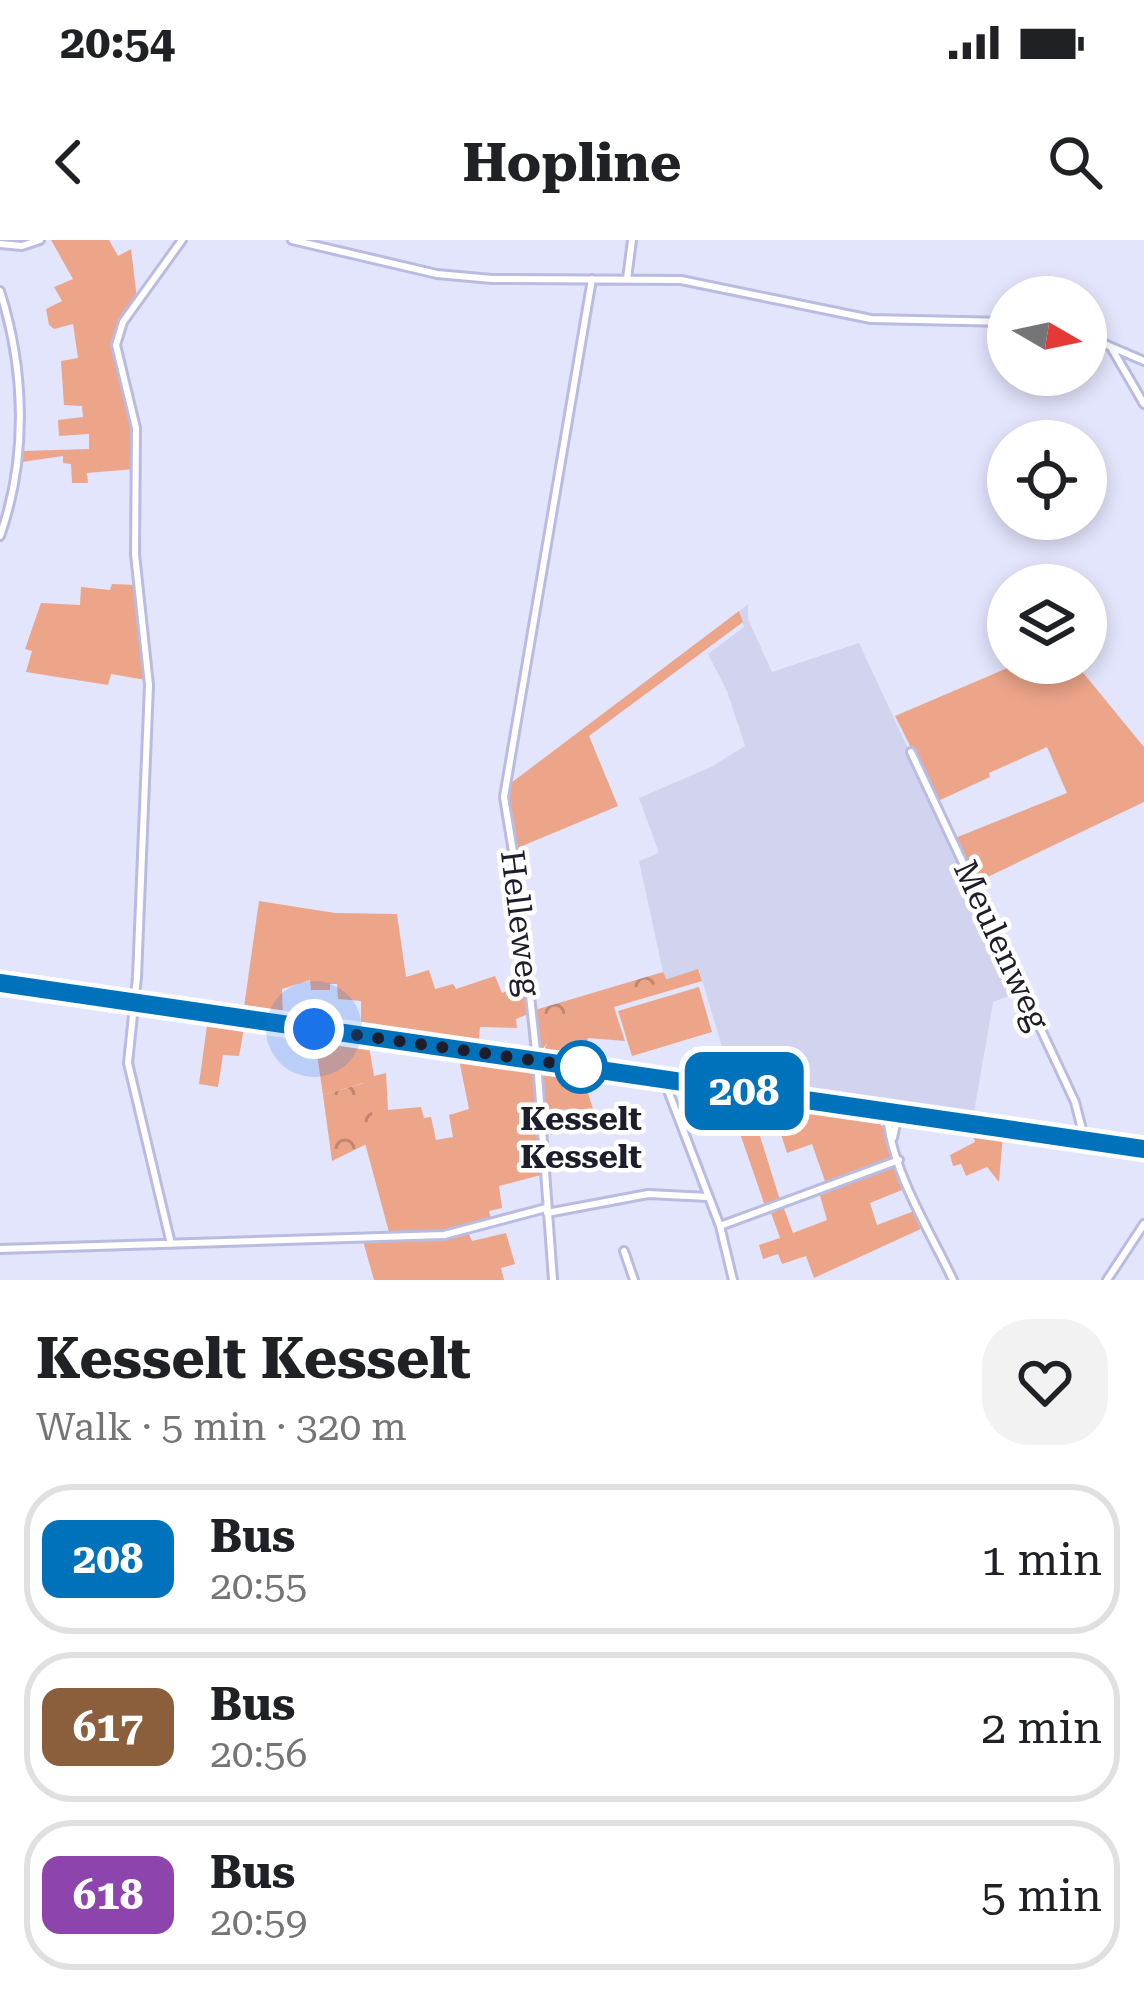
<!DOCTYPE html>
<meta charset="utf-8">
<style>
body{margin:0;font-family:"Roboto Serif",serif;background:#f2f2f2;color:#202124;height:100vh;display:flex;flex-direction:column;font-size:45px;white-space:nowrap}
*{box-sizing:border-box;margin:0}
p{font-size:39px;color:#757577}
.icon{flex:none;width:66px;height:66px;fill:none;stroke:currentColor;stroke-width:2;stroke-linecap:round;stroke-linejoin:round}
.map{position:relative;height:1040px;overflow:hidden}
.sheet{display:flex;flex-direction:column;background:#fff;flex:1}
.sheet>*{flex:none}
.badge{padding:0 24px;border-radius:18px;font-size:42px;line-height:78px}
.needle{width:78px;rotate:99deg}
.fabs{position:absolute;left:987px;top:36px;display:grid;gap:24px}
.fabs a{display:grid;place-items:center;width:120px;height:120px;border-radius:50%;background:#fff;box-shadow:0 6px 18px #0003;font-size:60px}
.you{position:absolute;width:60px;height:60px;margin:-30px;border:9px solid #fff;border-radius:50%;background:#1a73e8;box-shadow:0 0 0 18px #1a73e833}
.map>.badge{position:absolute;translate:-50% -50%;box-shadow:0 0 0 6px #fff}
.round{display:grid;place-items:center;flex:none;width:126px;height:126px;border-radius:48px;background:#f2f2f2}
.summary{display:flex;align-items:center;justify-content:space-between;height:204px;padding:0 36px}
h1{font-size:57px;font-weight:700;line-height:90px}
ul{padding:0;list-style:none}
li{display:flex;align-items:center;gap:36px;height:150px;margin:0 24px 18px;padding:0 12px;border:6px solid #e0e0e0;border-radius:48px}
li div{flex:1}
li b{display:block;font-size:45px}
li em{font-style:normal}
li .badge{min-width:132px;font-weight:700;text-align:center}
.status{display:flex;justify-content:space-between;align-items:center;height:84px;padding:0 60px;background:#fff;direction:ltr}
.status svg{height:33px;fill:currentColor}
header{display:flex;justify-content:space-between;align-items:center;height:156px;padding:0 36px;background:#fff;font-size:54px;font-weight:700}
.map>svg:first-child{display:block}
.built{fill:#d2d4ef}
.green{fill:#eca589}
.forest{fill:url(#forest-crowns)}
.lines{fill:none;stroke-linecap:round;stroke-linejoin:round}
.minor-casing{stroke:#b9bbe1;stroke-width:12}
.major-casing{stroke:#fff;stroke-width:15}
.minor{stroke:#fff;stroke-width:6}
.major{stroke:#bcbcf5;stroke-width:9}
.line-casing{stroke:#fff;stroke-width:27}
.line{stroke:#0072bc;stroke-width:18}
.walk{stroke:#1d1d2b;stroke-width:12;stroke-dasharray:0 21.6}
.stop-dot{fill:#fff;stroke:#0072bc;stroke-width:6}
.labels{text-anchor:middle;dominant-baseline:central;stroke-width:9;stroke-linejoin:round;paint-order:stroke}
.street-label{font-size:33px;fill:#1d1d2b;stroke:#fff}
.stop-label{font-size:33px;font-weight:bold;fill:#1d1d2b;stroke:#fff}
</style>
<div class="status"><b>20:54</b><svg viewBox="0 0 49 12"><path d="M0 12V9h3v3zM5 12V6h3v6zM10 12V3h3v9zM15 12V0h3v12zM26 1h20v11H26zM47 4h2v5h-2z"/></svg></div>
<header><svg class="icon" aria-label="back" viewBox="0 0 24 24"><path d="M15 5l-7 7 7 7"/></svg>Hopline<svg class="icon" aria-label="search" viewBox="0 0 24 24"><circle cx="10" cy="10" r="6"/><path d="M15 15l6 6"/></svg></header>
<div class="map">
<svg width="1144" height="1040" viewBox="0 0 1144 1040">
<defs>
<pattern id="forest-crowns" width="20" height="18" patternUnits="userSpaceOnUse" patternTransform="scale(3)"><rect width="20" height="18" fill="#eca589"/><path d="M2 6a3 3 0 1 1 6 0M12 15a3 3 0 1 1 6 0" fill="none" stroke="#bf8670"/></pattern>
</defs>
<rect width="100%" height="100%" fill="#e3e5fd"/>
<path class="built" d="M748 364V379L772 432 859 403 1021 752 993 762 973 878 733 843 699 730 667 740 663 732 639 621 659 613 639 558 711 527 745 506 727 451 708 414 744 387 739 371Z"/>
<path class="green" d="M51 0H109L118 16 131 9 137 59 117 89 113 106 130 174 135 229 87 233 88 243H72L71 224 63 223V216L22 222 23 211 89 209V194L59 196 58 180 83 177 82 166 64 165 61 121 78 118 73 84 54 89 49 85 46 69 62 61 54 47 73 39Z
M112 344 135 345 146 440 111 434 108 445 26 432 32 411 25 409 41 363 80 365 81 347 110 350Z
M739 371 743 382 589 496 618 566 515 609 507 546Z
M1019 423H1075L1144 507V562L975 643 955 598 1067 553 1047 507 989 533 990 537 938 561 895 476Z
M259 661 335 673 397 674 406 737 429 730 435 749 453 744 456 749 495 736 502 753 527 743 531 773 516 779 517 788 480 787 478 808 361 791V761L338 759 337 744H330V750H311L310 740 282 749 283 779 243 774Z
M698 729 702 741 614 767 625 801 588 798 584 821 541 815 547 804 539 782Z
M699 747 712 792 632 816 618 771Z
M208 778 245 783 239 816 223 815 218 847 199 844Z
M314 793 368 801 374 836 386 833 388 870 421 867 424 878 431 877 436 900 453 897 449 875 469 869 458 815 533 826 541 935 499 946 502 968 489 971 492 982 448 992 390 996 365 903 363 843 323 855Z
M543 827 594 834 597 844 587 850 593 869 543 870Z
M733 855 762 859 759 893 780 960 765 966 735 879Z
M778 861 877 875 894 914 891 920 826 944 812 904 787 913 778 885Z
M971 889 1003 894 999 942 987 927 966 936 961 924 953 926 950 915 975 902Z
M891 927 899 930 907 948 870 963 877 985 917 970 925 987 814 1038 806 1016 782 1024 778 1014 763 1019 759 1005 780 998 770 970 783 966 793 993 827 980 819 952Z
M468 992 472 1001 506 993 515 1024 501 1028 504 1040H374L363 1001 426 998Z"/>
<path class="forest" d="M663 732 667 740 540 782 547 804 540 811 535 770Z
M364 843 379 898 332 921 323 855Z"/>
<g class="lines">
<g class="minor-casing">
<path id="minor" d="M292 0 437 34 492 39 681 40 871 79 1008 82
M0 4 22 6 40 0
M627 39 632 0
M0 51C25 129 28 218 0 296
M1086 96 1144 121
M1112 109 1144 164
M911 512 1075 862 1085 901
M667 840V848L720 986 733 1040
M887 872C890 929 929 989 953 1040
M893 898 898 874
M547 973 648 954 708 957
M720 986 899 920
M171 1004 128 823 137 737 149 445 135 314 136 188 116 105 123 82 182 0
M0 1009 444 995 546 968
M624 1011 634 1040
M553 1040 537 821 518 642 504 557 592 39
M1107 1040 1144 984"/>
</g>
<g class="major-casing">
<path id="major" d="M0 743 1144 909"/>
</g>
<use href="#minor" class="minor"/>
<use href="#major" class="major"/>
</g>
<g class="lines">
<g class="line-casing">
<path id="line" d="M0 743 1144 909"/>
</g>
<use href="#line" class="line"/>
<path class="walk" d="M314 789 581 827"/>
</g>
<circle class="stop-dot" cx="581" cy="827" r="24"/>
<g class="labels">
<g class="street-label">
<text transform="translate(521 683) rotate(83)">Helleweg</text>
<text transform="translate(1002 705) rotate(65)">Meulenweg</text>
</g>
<g class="stop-label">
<text x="581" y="878">Kesselt<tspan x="581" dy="38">Kesselt</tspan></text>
</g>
</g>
</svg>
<div class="fabs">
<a><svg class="needle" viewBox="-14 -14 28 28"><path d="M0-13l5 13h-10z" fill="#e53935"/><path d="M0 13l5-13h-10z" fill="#757577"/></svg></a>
<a><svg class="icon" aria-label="locate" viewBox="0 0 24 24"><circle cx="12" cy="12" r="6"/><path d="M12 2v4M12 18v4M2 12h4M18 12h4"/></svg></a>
<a><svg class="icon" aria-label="layers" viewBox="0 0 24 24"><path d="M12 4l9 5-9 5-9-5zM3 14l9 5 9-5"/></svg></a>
</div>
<div class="you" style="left:314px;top:789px"></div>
<b class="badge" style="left:744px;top:851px;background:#0072bc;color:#fff">208</b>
</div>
<section class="sheet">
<div class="summary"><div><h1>Kesselt Kesselt</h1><p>Walk · 5 min · 320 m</p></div><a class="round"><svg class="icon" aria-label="heart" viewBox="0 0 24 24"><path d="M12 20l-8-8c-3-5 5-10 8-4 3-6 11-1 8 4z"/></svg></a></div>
<ul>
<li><span class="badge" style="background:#0072bc;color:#fff">208</span><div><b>Bus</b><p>20:55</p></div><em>1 min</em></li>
<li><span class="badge" style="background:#8b5e3c;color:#fff">617</span><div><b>Bus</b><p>20:56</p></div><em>2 min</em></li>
<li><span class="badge" style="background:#8e44ad;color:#fff">618</span><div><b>Bus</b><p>20:59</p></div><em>5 min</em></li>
</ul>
</section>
